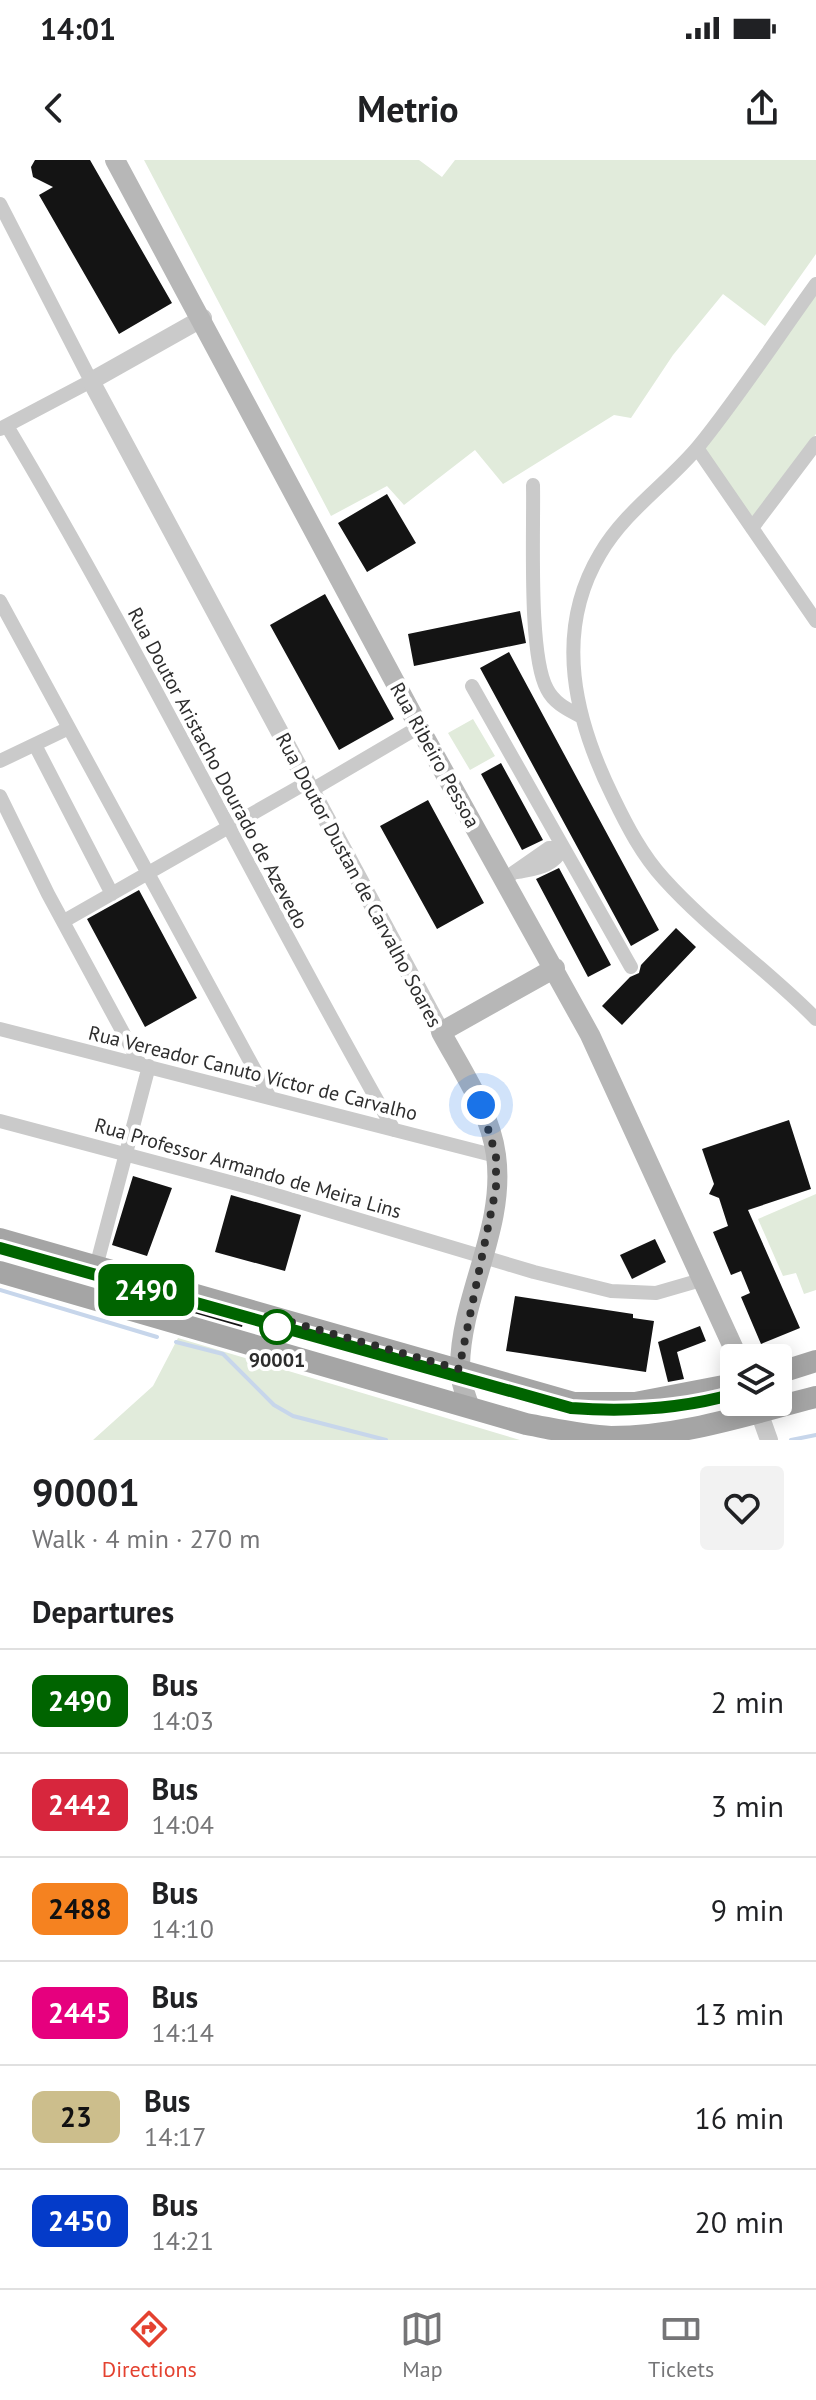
<!DOCTYPE html>
<meta charset="utf-8">
<style>
body{margin:0;font-family:"PT Sans",sans-serif;background:#f2f2f2;color:#202124;height:100vh;display:flex;flex-direction:column;font-size:30px;white-space:nowrap}
*{box-sizing:border-box;margin:0}
p{font-size:26px;color:#757577}
.icon{flex:none;width:44px;height:44px;fill:none;stroke:currentColor;stroke-width:2;stroke-linecap:round;stroke-linejoin:round}
.map{position:relative;height:1280px;overflow:hidden}
.panel{display:flex;flex-direction:column;background:#fff;flex:1}
.panel>*{flex:none}
.badge{padding:0 16px;border-radius:12px;font-size:28px;line-height:52px}
.controls{position:absolute;left:720px;top:1184px;display:grid;gap:16px}
.controls a{display:grid;place-items:center;width:72px;height:72px;border-radius:8px;background:#fff;box-shadow:0 4px 20px #0003;font-size:40px}
.you{position:absolute;width:40px;height:40px;margin:-20px;border:6px solid #fff;border-radius:50%;background:#1a73e8;box-shadow:0 0 0 12px #1a73e833}
.map>.badge{position:absolute;translate:-50% -50%;box-shadow:0 0 0 4px #fff}
h2{padding:0 32px;font-size:30px;line-height:72px}
.round{display:grid;place-items:center;flex:none;width:84px;height:84px;border-radius:8px;background:#f2f2f2}
.summary{display:flex;align-items:center;justify-content:space-between;height:136px;padding:0 32px}
h1{font-size:38px;font-weight:800;line-height:60px}
ul{padding:0;list-style:none}
li{display:flex;align-items:center;gap:24px;height:104px;padding:0 32px;border-top:2px solid #e0e0e0}
li div{flex:1}
li b{display:block;font-size:30px}
li em{font-style:normal}
li .badge{min-width:88px;font-weight:700;text-align:center}
.status{display:flex;justify-content:space-between;align-items:center;height:56px;padding:0 40px;background:#fff;direction:ltr}
.status svg{height:22px;fill:currentColor}
header{display:flex;justify-content:space-between;align-items:center;height:104px;padding:0 32px;background:#fff;font-size:36px;font-weight:800}
.tab-bar{display:flex;justify-content:space-around;align-items:center;height:112px;border-top:2px solid #e0e0e0;background:#fff;font-size:22px;color:#757577}
.tab-bar a{display:grid;justify-items:center;gap:4px}
.tab-bar .active{color:#e44230}
.map>svg:first-child{display:block}
.green{fill:#e1ebdb}
.lines{fill:none;stroke-linecap:round;stroke-linejoin:round}
.stream{stroke:#c7d6eb;stroke-width:4}
.building{fill:#141414}
.minor{stroke:#cacaca;stroke-width:14}
.tertiary{stroke:#cacaca;stroke-width:18}
.secondary{stroke:#b7b7b7;stroke-width:20}
.primary{stroke:#a5a5a5;stroke-width:22}
.line-casing{stroke:#fff;stroke-width:18}
.line{stroke:#006400;stroke-width:12}
.walk{stroke:#2d2d2d;stroke-width:8;stroke-dasharray:0 14.4}
.stop-dot{fill:#fff;stroke:#006400;stroke-width:4}
.labels{text-anchor:middle;dominant-baseline:central;stroke-width:8;stroke-linejoin:round;paint-order:stroke}
.street-label{font-size:20px;fill:#2d2d2d;stroke:#fff}
.stop-label{font-size:20px;font-weight:bold;fill:#2d2d2d;stroke:#fff}
</style>
<div class="status"><b>14:01</b><svg viewBox="0 0 49 12"><path d="M0 12V9h3v3zM5 12V6h3v6zM10 12V3h3v9zM15 12V0h3v12zM26 1h20v11H26zM47 4h2v5h-2z"/></svg></div>
<header><svg class="icon" aria-label="back" viewBox="0 0 24 24"><path d="M15 5l-7 7 7 7"/></svg>Metrio<svg class="icon" aria-label="share" viewBox="0 0 24 24"><path d="M12 15V3M7 8l5-5 5 5M5 13v7h14v-7"/></svg></header>
<div class="map">
<svg width="816" height="1280" viewBox="0 0 816 1280">
<rect width="100%" height="100%" fill="#fff"/>
<path class="green" d="M144 0H419L442 17 455 0H816V94L765 166 723 134 673 195 631 258 614 255 503 324 475 290 404 345 387 326 331 356Z
M816 131V274L753 359 703 289Z
M473 559 495 596 470 610 448 573Z
M816 1034V1130L804 1134 796 1113 783 1116 758 1059Z
M178 1178 520 1280H93L153 1226Z"/>
<g class="lines">
<path class="stream" d="M0 1130 157 1177
M176 1182 223 1194 274 1245 293 1256 386 1280
M791 1280 816 1275"/>
</g>
<path class="building" d="M35 0H90L172 143 119 174 39 35 53 27 33 17 31 7Z
M387 334 416 383 367 412 338 363Z
M325 434 394 559 339 590 270 465Z
M520 451 526 483 414 506 408 474Z
M509 492 659 770 631 786 480 508Z
M501 603 543 680 522 690 481 614Z
M428 640 484 743 437 769 380 666Z
M559 708 611 805 588 817 536 719Z
M139 730 197 838 145 867 87 759Z
M676 768 696 787 622 865 602 846 630 817 639 813 641 805Z
M789 960 811 1029 748 1050 800 1168 761 1184 741 1137 750 1133 741 1111 731 1115 713 1072 728 1066 719 1038 709 1034 714 1024 702 989Z
M133 1016 172 1028 147 1096 112 1085Z
M231 1035 301 1055 285 1111 215 1092Z
M655 1079 666 1102 632 1119 620 1095Z
M515 1136 633 1154V1158L654 1161 646 1212 506 1191Z
M164 1140 243 1163 242 1167 163 1144Z
M700 1166 706 1181 677 1192 684 1219 668 1222 658 1182Z"/>
<g class="lines">
<path class="minor" d="M0 44 91 221 0 269
M816 124C777 178 740 235 698 287 667 324 625 351 600 394 553 473 575 560 613 637 627 666 642 695 664 719 710 770 768 810 816 859
M7 266C144 496 261 737 394 970
M697 288 816 461
M533 325C534 370 528 495 547 529 554 543 567 549 580 556
M752 368 816 283
M0 441 269 936
M472 526 631 807
M35 585 112 734
M0 601 69 568
M310 631 419 567
M0 636 48 734 139 902
M506 718 549 688H563C553 707 538 708 518 712
M64 761 306 623
M0 869 496 996
M0 961 256 1029 534 1112 611 1131 656 1133 701 1120
M96 1107 149 906"/>
<path class="tertiary" d="M203 158 91 221 441 872
M759 1252 769 1280"/>
<path class="secondary" d="M115 0 419 567 590 875 738 1198
M470 1248C466 1235 459 1220 460 1206 461 1135 506 1068 496 995 490 951 462 911 441 872L555 808"/>
<path class="primary" d="M0 1079 574 1243H635L734 1224
M0 1112 526 1264C554 1269 582 1276 611 1277 681 1277 749 1254 816 1237
M778 1213 816 1201"/>
</g>
<g class="lines">
<g class="line-casing">
<path id="line" d="M0 1088 571 1248C625 1252 681 1249 734 1234"/>
</g>
<use href="#line" class="line"/>
<path class="walk" d="M277 1167 266 1155 459 1209 496 1028V996L481 945"/>
</g>
<circle class="stop-dot" cx="277" cy="1167" r="16"/>
<g class="labels">
<g class="street-label">
<text transform="translate(435 595) rotate(61)">Rua Ribeiro Pessoa</text>
<text transform="translate(218 608) rotate(62)">Rua Doutor Aristacho Dourado de Azevedo</text>
<text transform="translate(359 720) rotate(62)">Rua Doutor Dustan de Carvalho Soares</text>
<text transform="translate(253 913) rotate(14)">Rua Vereador Canuto Víctor de Carvalho</text>
<text transform="translate(248 1008) rotate(16)">Rua Professor Armando de Meira Lins</text>
</g>
<g class="stop-label">
<text x="277" y="1200">90001</text>
</g>
</g>
</svg>
<div class="controls">
<a><svg class="icon" aria-label="layers" viewBox="0 0 24 24"><path d="M12 4l9 5-9 5-9-5zM3 14l9 5 9-5"/></svg></a>
</div>
<div class="you" style="left:481px;top:945px"></div>
<b class="badge" style="left:146px;top:1130px;background:#006400;color:#fff">2490</b>
</div>
<section class="panel">
<div class="summary"><div><h1>90001</h1><p>Walk · 4 min · 270 m</p></div><a class="round"><svg class="icon" aria-label="heart" viewBox="0 0 24 24"><path d="M12 20l-8-8c-3-5 5-10 8-4 3-6 11-1 8 4z"/></svg></a></div>
<h2>Departures</h2>
<ul>
<li><span class="badge" style="background:#006400;color:#fff">2490</span><div><b>Bus</b><p>14:03</p></div><em>2 min</em></li>
<li><span class="badge" style="background:#d7263d;color:#fff">2442</span><div><b>Bus</b><p>14:04</p></div><em>3 min</em></li>
<li><span class="badge" style="background:#f58220;color:#111">2488</span><div><b>Bus</b><p>14:10</p></div><em>9 min</em></li>
<li><span class="badge" style="background:#e6007e;color:#fff">2445</span><div><b>Bus</b><p>14:14</p></div><em>13 min</em></li>
<li><span class="badge" style="background:#ccbe8c;color:#111">23</span><div><b>Bus</b><p>14:17</p></div><em>16 min</em></li>
<li><span class="badge" style="background:#043bc9;color:#fff">2450</span><div><b>Bus</b><p>14:21</p></div><em>20 min</em></li>
</ul>
</section>
<nav class="tab-bar">
<a class="active"><svg class="icon" aria-label="directions" viewBox="0 0 24 24"><path d="M12 3l9 9-9 9-9-9zM9 14v-3h6M13 9l2 2-2 2"/></svg>Directions</a>
<a><svg class="icon" aria-label="map" viewBox="0 0 24 24"><path d="M3 6l6-2 6 2 6-2v14l-6 2-6-2-6 2zM9 4v14M15 6v14"/></svg>Map</a>
<a><svg class="icon" aria-label="tickets" viewBox="0 0 24 24"><path d="M3 7h18v10H3zM15 7v10"/></svg>Tickets</a>
</nav>
